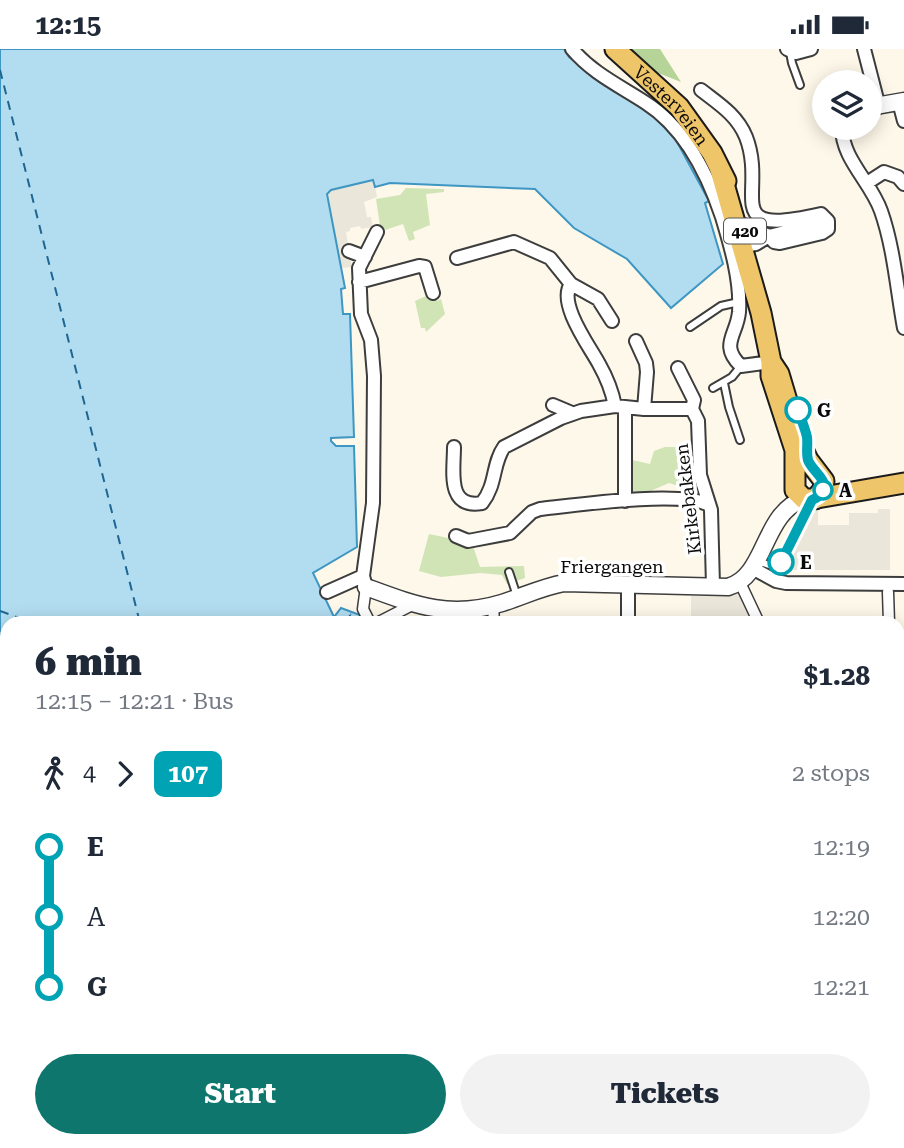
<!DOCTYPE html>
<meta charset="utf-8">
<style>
body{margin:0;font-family:"Roboto Serif",serif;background:#f2f2f3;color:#1f2937;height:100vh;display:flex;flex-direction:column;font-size:26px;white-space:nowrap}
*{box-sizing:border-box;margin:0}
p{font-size:23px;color:#747a83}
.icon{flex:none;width:38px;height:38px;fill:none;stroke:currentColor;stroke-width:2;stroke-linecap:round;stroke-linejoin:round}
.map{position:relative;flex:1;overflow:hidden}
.details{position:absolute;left:0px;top:567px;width:905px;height:532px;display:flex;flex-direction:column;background:#fff;border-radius:21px 21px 0 0;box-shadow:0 4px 18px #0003}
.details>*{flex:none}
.badge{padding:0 14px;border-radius:10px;font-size:24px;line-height:46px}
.tools{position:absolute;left:812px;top:21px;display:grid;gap:14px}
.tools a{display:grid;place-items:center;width:70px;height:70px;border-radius:50%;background:#fff;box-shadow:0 4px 18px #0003;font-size:35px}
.map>.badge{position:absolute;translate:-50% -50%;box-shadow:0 0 0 4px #fff}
.legs{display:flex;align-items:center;gap:10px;height:77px;padding:0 35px;font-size:23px}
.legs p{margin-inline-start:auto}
.headline{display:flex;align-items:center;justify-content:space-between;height:119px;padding:0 35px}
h1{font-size:38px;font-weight:800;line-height:52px}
.primary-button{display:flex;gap:14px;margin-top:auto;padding:14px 35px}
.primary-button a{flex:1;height:80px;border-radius:42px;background:#0f766e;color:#fff;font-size:28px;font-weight:800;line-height:80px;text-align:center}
.primary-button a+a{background:#f2f2f3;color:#1f2937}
ul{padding:0 35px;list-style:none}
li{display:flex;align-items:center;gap:24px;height:70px;font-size:26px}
li i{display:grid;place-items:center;width:10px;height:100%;margin:0 9px;background:currentColor}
li i::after{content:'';width:18px;height:18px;margin:-9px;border:5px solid;border-radius:50%;background:#fff}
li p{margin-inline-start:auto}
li:first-child i{background:linear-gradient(#0000 50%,currentColor 0)}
li:last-child i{background:linear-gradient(currentColor 50%,#0000 0)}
.status{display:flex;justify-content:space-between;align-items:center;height:49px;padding:0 35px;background:#fff;direction:ltr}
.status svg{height:19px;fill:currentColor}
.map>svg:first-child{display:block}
.green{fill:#d1e4b6}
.forest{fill:#b6d497}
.plaza{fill:#ebe6da}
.water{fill:#b2ddf1;stroke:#3e96c2;stroke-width:2}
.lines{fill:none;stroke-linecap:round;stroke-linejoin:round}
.ferry{stroke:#1e6691;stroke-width:2;stroke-dasharray:9 7;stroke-linecap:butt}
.service-casing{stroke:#3d3d3d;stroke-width:10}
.pedestrian-casing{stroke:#3d3d3d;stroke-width:13}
.minor-casing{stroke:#3d3d3d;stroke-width:16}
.tertiary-casing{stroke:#3d3d3d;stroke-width:19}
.primary-casing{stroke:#1b1b1b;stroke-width:23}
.service{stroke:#fff;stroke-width:6}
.pedestrian{stroke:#fff;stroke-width:10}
.minor{stroke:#fff;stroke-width:12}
.tertiary{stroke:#fff;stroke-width:16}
.primary{stroke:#eec568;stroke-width:19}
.line-1-casing{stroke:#fff;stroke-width:16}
.line-1{stroke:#00a3b4;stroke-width:10}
.stop-1-dot{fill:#fff;stroke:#00a3b4;stroke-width:3.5}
.labels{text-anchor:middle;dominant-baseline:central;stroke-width:7;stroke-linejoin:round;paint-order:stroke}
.shield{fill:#fff;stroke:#545454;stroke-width:2}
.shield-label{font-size:16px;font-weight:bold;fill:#0a0a0a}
.street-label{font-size:18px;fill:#0a0a0a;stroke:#fff}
.stop-label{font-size:18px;font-weight:bold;fill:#0a0a0a;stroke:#fff;text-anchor:start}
</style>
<div class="status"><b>12:15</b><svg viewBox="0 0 49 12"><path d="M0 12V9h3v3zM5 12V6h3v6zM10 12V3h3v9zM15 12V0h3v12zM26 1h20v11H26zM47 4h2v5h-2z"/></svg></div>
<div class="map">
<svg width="904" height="1099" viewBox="0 0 904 1099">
<rect width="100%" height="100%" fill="#fdf8e9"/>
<path class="green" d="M406 139 444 140V143L426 145 430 176 413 183 415 190 409 192 403 175 385 181 380 177 376 150 400 146Z
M435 243 437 252 441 250 445 265 426 283 425 279H421L415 252Z
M665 398H680L693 409 696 446 690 444 688 440 669 434 632 450 627 441 628 410 650 415 654 402Z
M429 485 472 494 480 518 524 517 525 529 507 535 502 526 480 524 441 528 419 522Z"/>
<path class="forest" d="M628 0H660L681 33 648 20Z"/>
<path class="plaza" d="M374 131 377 148 364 153 367 168H371L373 178 361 180 360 177 350 179V182L346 183 352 218 341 219 328 144 331 141Z
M878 460H890V521H782L811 462H818V476H849V464H878Z
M743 540 759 574H691V547H719Z"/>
<path class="water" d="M0 0H564L569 8 653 66 676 91 709 152 705 154 723 215 671 259 627 210 574 179 535 140 390 134 375 138 373 131 331 141 327 145 345 239 341 240 343 265H350L354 388 331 389V392L336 397H354L357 498 313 524 334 568 341 559 360 566 364 574H7V1092H432L434 1099H0Z"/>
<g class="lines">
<path class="ferry" d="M0 21 140 574
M0 562 34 574
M337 574 351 565
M344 574 348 569
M348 574 350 566
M0 933 7 931
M317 1092V1099"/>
<g class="service-casing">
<path id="service" d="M790 3 792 14 800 36
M690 278 721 257 739 253
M724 334 729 358 740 391
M713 339 732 328 741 317
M758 512 769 516 781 513 810 455
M509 523 517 547"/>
</g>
<g class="pedestrian-casing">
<path id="pedestrian" d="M366 538 363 560 370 574
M743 540 759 574
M888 543 889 574
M493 556 494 574
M377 574 414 555
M898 651H904
M898 747 904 745"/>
</g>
<g class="minor-casing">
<path id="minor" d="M572 0C592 24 620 37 646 54 685 79 708 126 722 168 731 198 741 232 739 263 737 286 719 296 741 317L771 313
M787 0 796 4 811 0
M864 0 879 58
M701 41C719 55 737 66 746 88 768 145 717 189 821 165L828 172V180L822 184 780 194 774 193 769 187 744 176
M899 53 904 72
M842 79C842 110 871 133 881 162 894 199 897 241 904 279
M867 134 884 123 898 128 904 135
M740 190 749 196 756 195 769 187 825 173
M349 202 365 208
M457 209 514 193 550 209 571 235C557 254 590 298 599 315 607 329 612 342 615 357
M359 233 419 217 425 218 433 244
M571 235 598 250 612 272
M636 292 646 314 647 323 644 360
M678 319 694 351 692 360
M553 356 572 364
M625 359V452
M454 398C454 422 446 460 482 454 497 435 492 415 504 398L561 369 581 362 615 357 644 360H692L698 372 700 426 711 461 713 537
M456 487 468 492 510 484 532 463 540 460C576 456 681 441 709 456
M752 519 776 532 786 534 904 535
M628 536V574
M366 538 363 527 373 454 374 327 371 291 361 265 359 219 377 183
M327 543 363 527
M898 806 904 805
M472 1092 479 1099
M705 1092 706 1099
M880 1092 883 1099
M790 1099 796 1092"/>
</g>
<g class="tertiary-casing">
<path id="tertiary" d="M870 58 904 52
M366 538C415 556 449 570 502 554 524 547 542 538 564 534L728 538C767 527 762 464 804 450"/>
</g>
<g class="primary-casing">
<g id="primary">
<path id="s1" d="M615 0 679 58 712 104 726 132"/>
<path d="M720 121 761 264 771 313V327L795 401V441L804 450H815L823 441 824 432 808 411 799 392 779 325 771 313"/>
<path d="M817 449 904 434"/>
</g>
</g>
<use href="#service" class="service"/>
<use href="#pedestrian" class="pedestrian"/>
<use href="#minor" class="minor"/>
<use href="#tertiary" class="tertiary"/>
<use href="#primary" class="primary"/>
</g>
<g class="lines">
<g class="line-1-casing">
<path id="line-1" d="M781 513 812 451C841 438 812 424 808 411 806 404 808 395 807 388 805 379 801 370 798 361"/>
</g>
<use href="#line-1" class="line-1"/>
</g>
<g class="stop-1-dot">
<circle cx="798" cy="361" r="12"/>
<circle cx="823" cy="441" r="9"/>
<circle cx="781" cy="513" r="12"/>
</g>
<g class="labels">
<rect class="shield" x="724" y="169.5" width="42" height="25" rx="5"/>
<g class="shield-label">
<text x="745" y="182">420</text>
</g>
<g class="street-label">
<text stroke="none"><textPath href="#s1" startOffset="80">Vesterveien</textPath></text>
<text transform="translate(688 450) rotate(-97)">Kirkebakken</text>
<text x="612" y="517">Friergangen</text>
</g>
<g class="stop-label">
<text x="817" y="361">G</text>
<text x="839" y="441">A</text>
<text x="800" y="513">E</text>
</g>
</g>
</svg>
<div class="tools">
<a><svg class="icon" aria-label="layers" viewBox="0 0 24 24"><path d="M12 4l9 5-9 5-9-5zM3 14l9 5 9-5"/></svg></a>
</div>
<section class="details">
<div class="headline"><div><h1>6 min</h1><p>12:15 – 12:21 · Bus</p></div><b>$1.28</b></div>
<div class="legs"><svg class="icon" aria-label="walk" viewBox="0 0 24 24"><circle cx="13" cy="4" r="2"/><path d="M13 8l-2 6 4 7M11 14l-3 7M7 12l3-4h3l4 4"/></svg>4<svg class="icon" aria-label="forward" viewBox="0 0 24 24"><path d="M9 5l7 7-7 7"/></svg><b class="badge" style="background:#00a3b4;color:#fff">107</b><p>2 stops</p></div>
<ul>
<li><i style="color:#00a3b4"></i><b>E</b><p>12:19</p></li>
<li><i style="color:#00a3b4"></i><span>A</span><p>12:20</p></li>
<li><i style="color:#00a3b4"></i><b>G</b><p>12:21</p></li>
</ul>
<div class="primary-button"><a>Start</a><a>Tickets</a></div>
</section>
</div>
